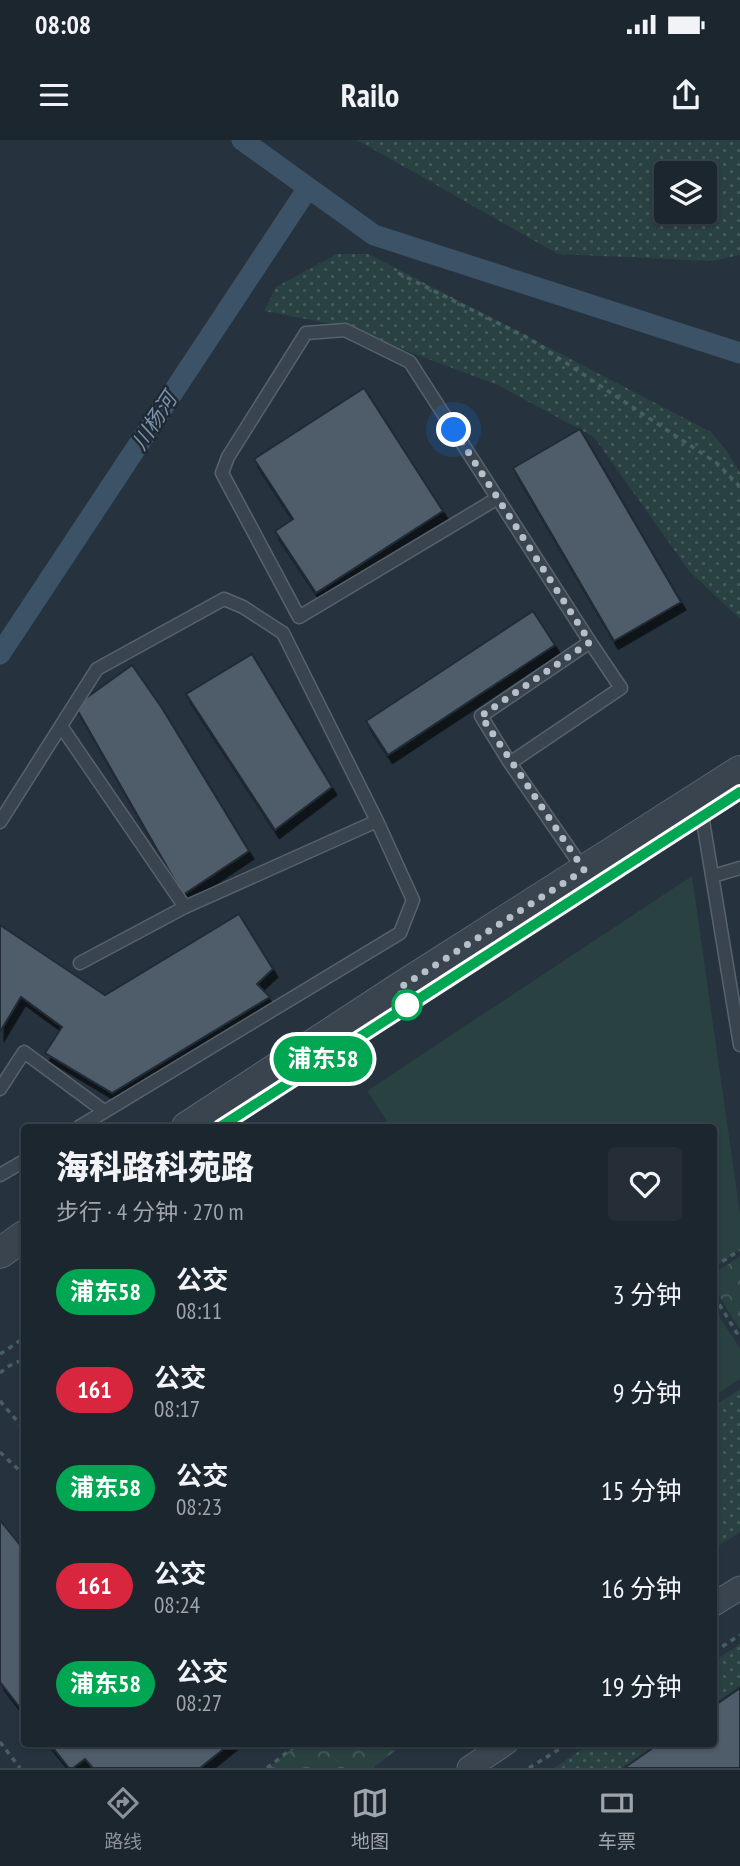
<!DOCTYPE html>
<html lang="zh">
<meta charset="utf-8">
<style>
body{margin:0;font-family:"PT Sans Narrow","Noto Sans SC",sans-serif;background:#252e37;color:#f1f3f6;height:100vh;display:flex;flex-direction:column;font-size:26px;white-space:nowrap}
*{box-sizing:border-box;margin:0}
p{font-size:23px;color:#a0a5aa}
.icon{flex:none;width:38px;height:38px;fill:none;stroke:currentColor;stroke-width:2;stroke-linecap:round;stroke-linejoin:round}
.map{position:relative;flex:1;overflow:hidden}
.sheet{position:absolute;left:21px;top:984px;width:696px;height:623px;display:flex;flex-direction:column;background:#1c262f;border-radius:7px;box-shadow:0 2px 5px #0004,0 0 0 2px #3a434b}
.sheet>*{flex:none}
.badge{padding:0 14px;border-radius:23px;font-size:24px;line-height:46px}
.fabs{position:absolute;left:654px;top:21px;display:grid;gap:14px}
.fabs a{display:grid;place-items:center;width:63px;height:63px;border-radius:7px;background:#1c262f;box-shadow:0 2px 5px #0004,0 0 0 2px #3a434b;font-size:35px}
.you{position:absolute;width:35px;height:35px;margin:-18px;border:5px solid #fff;border-radius:50%;background:#1a73e8;box-shadow:0 0 0 10px #1a73e833}
.map>.badge{position:absolute;translate:-50% -50%;box-shadow:0 0 0 4px #fff}
.round{display:grid;place-items:center;flex:none;width:74px;height:74px;border-radius:7px;background:#252e37}
.summary{display:flex;align-items:center;justify-content:space-between;height:119px;padding:0 35px}
h1{font-size:33px;font-weight:800;line-height:52px}
ul{padding:0;list-style:none}
li{display:flex;align-items:center;gap:21px;height:98px;padding:0 35px}
li div{flex:1}
li b{display:block;font-size:26px}
li em{font-style:normal}
li .badge{min-width:77px;font-weight:700;text-align:center}
.status{display:flex;justify-content:space-between;align-items:center;height:49px;padding:0 35px;background:#1c262f;direction:ltr}
.status svg{height:19px;fill:currentColor}
header{display:flex;justify-content:space-between;align-items:center;height:91px;padding:0 35px;background:#1c262f;font-size:32px;font-weight:800}
.menu{display:flex;justify-content:space-around;align-items:center;height:98px;border-top:2px solid #3a434b;background:#1c262f;font-size:19px;color:#a0a5aa}
.menu a{display:grid;justify-items:center;gap:4px}
.menu .current{color:#8c9099}
.map>svg:first-child{display:block}
.grass{fill:#294141}
.forest{fill:url(#forest-crowns)}
.park{fill:url(#park-dots);fill-rule:evenodd}
.lines{fill:none;stroke-linecap:round;stroke-linejoin:round}
.canal{stroke:#3c5267;stroke-width:21}
.building{fill:#4f5c69;stroke:#212b36;stroke-width:2;filter:url(#shadow)}
.service-casing{stroke:#58626c;stroke-width:15}
.minor-casing{stroke:#58626c;stroke-width:25}
.tertiary-casing{stroke:#58626c;stroke-width:32}
.path{stroke:#485e5f;stroke-width:3.5;stroke-dasharray:5 5;stroke-linecap:butt}
.service{stroke:#3a444f;stroke-width:12}
.minor{stroke:#3a444f;stroke-width:23}
.tertiary{stroke:#3a444f;stroke-width:30}
.line-casing{stroke:#fff;stroke-width:16}
.line{stroke:#00a651;stroke-width:10}
.walk{stroke:#b7bfc9;stroke-width:7;stroke-dasharray:0 12.6}
.stop-dot{fill:#fff;stroke:#00a651;stroke-width:3.5}
.labels{text-anchor:middle;dominant-baseline:central;stroke-width:5;stroke-linejoin:round;paint-order:stroke}
.water-label{font-size:21px;font-style:italic;fill:#7892ab;stroke:#1f2934}
</style>
<div class="status"><b>08:08</b><svg viewBox="0 0 49 12"><path d="M0 12V9h3v3zM5 12V6h3v6zM10 12V3h3v9zM15 12V0h3v12zM26 1h20v11H26zM47 4h2v5h-2z"/></svg></div>
<header><svg class="icon" aria-label="menu" viewBox="0 0 24 24"><path d="M4 6h16M4 12h16M4 18h16"/></svg>Railo<svg class="icon" aria-label="share" viewBox="0 0 24 24"><path d="M12 15V3M7 8l5-5 5 5M5 13v7h14v-7"/></svg></header>
<div class="map">
<svg width="740" height="1628" viewBox="0 0 740 1628">
<defs>
<pattern id="forest-crowns" width="20" height="18" patternUnits="userSpaceOnUse" patternTransform="scale(1.75)"><rect width="20" height="18" fill="#294141"/><path d="M2 6a3 3 0 1 1 6 0M12 15a3 3 0 1 1 6 0" fill="none" stroke="#465b5b"/></pattern>
<pattern id="park-dots" width="8" height="8" patternUnits="userSpaceOnUse" patternTransform="scale(1.75)"><rect width="8" height="8" fill="#294141"/><path d="M2 2h.1M6 6h.1" fill="none" stroke="#465b5b" stroke-width="1.8" stroke-linecap="round"/></pattern>
<filter id="shadow"><feDropShadow dx="4.5" dy="8" stdDeviation="0" flood-color="#0009"/></filter>
</defs>
<rect width="100%" height="100%" fill="#26333f"/>
<path class="grass" d="M692 736 740 1074V1110L714 1127V987H391L367 951Z
M714 1169 740 1208V1239L714 1256Z"/>
<path class="forest" d="M740 1116V1190L714 1147V1134Z
M299 1603H405L373 1628H268Z"/>
<path class="park" d="M357 0H740V115L712 121 558 114ZM705 33V72H667V33Z
M337 114H369L711 292 726 310 740 333V479L690 432 594 297 498 245 337 185 264 171 276 147Z
M740 1249V1392L714 1409V1266Z
M740 1504V1546L714 1564V1521Z
M591 1603H658L623 1628H554Z"/>
<g class="lines">
<path class="canal" d="M242 0 374 95 740 213
M0 514 308 48"/>
</g>
<path class="building" d="M364 248 443 371 316 453 275 391 293 379 254 319Z
M580 289 681 462 614 501 513 328Z
M533 471 555 505 388 615 366 581Z
M252 514 332 647 275 690 186 554Z
M132 525 162 568 249 711 183 755 75 566Z
M239 774 273 829 257 844 270 857 112 953 45 913 62 887 21 857 0 892V785L105 855Z
M0 1380 24 1410V1573L0 1542Z
M740 1548V1628H624L660 1603H714V1566Z
M49 1603H231L200 1628H93L85 1619 73 1628H69Z"/>
<g class="lines">
<g class="service-casing">
<path id="service" d="M498 358 299 477 222 333 228 317 306 193 345 190 410 222 590 502
M61 586 185 767
M510 623 621 548 590 502 481 576 510 623 584 730
M702 675 740 905
M0 682 97 529 224 459 243 467 283 493 377 681 413 760 400 793 79 987
M713 736 740 728
M80 823 185 767 377 681
M0 949 24 912 104 971
M0 1035 24 1021"/>
</g>
<g class="minor-casing">
<path id="minor" d="M714 1464 740 1448
M469 1628 506 1603"/>
</g>
<g class="tertiary-casing">
<path id="tertiary" d="M187 987 398 849 740 631
M0 1113 24 1096"/>
</g>
<path class="path" d="M398 133 530 199 718 324 740 347
M714 1127 740 1110
M714 1156 740 1198
M0 1214 24 1198
M0 1233 7 1227 24 1219
M0 1261 24 1289
M0 1312 24 1335
M714 1512 740 1495
M0 1602 20 1628
M267 1628 299 1603
M529 1628 569 1603"/>
<use href="#service" class="service"/>
<use href="#minor" class="minor"/>
<use href="#tertiary" class="tertiary"/>
</g>
<g class="lines">
<g class="line-casing">
<path id="line" d="M220 987 740 652"/>
</g>
<use href="#line" class="line"/>
<path class="walk" d="M407 865 398 849 584 730 481 576 590 502 454 290"/>
</g>
<circle class="stop-dot" cx="407" cy="865" r="14"/>
<g class="labels">
<g class="water-label">
<text transform="translate(154 281) rotate(-57)">川杨河</text>
</g>
</g>
</svg>
<div class="fabs">
<a><svg class="icon" aria-label="layers" viewBox="0 0 24 24"><path d="M12 4l9 5-9 5-9-5zM3 14l9 5 9-5"/></svg></a>
</div>
<div class="you" style="left:454px;top:290px"></div>
<b class="badge" style="left:323px;top:919px;background:#00a651;color:#fff">浦东58</b>
<section class="sheet">
<div class="summary"><div><h1>海科路科苑路</h1><p>步行 · 4 分钟 · 270 m</p></div><a class="round"><svg class="icon" aria-label="heart" viewBox="0 0 24 24"><path d="M12 20l-8-8c-3-5 5-10 8-4 3-6 11-1 8 4z"/></svg></a></div>
<ul>
<li><span class="badge" style="background:#00a651;color:#fff">浦东58</span><div><b>公交</b><p>08:11</p></div><em>3 分钟</em></li>
<li><span class="badge" style="background:#d7263d;color:#fff">161</span><div><b>公交</b><p>08:17</p></div><em>9 分钟</em></li>
<li><span class="badge" style="background:#00a651;color:#fff">浦东58</span><div><b>公交</b><p>08:23</p></div><em>15 分钟</em></li>
<li><span class="badge" style="background:#d7263d;color:#fff">161</span><div><b>公交</b><p>08:24</p></div><em>16 分钟</em></li>
<li><span class="badge" style="background:#00a651;color:#fff">浦东58</span><div><b>公交</b><p>08:27</p></div><em>19 分钟</em></li>
</ul>
</section>
</div>
<nav class="menu">
<a class="current"><svg class="icon" aria-label="directions" viewBox="0 0 24 24"><path d="M12 3l9 9-9 9-9-9zM9 14v-3h6M13 9l2 2-2 2"/></svg>路线</a>
<a><svg class="icon" aria-label="map" viewBox="0 0 24 24"><path d="M3 6l6-2 6 2 6-2v14l-6 2-6-2-6 2zM9 4v14M15 6v14"/></svg>地图</a>
<a><svg class="icon" aria-label="tickets" viewBox="0 0 24 24"><path d="M3 7h18v10H3zM15 7v10"/></svg>车票</a>
</nav>
